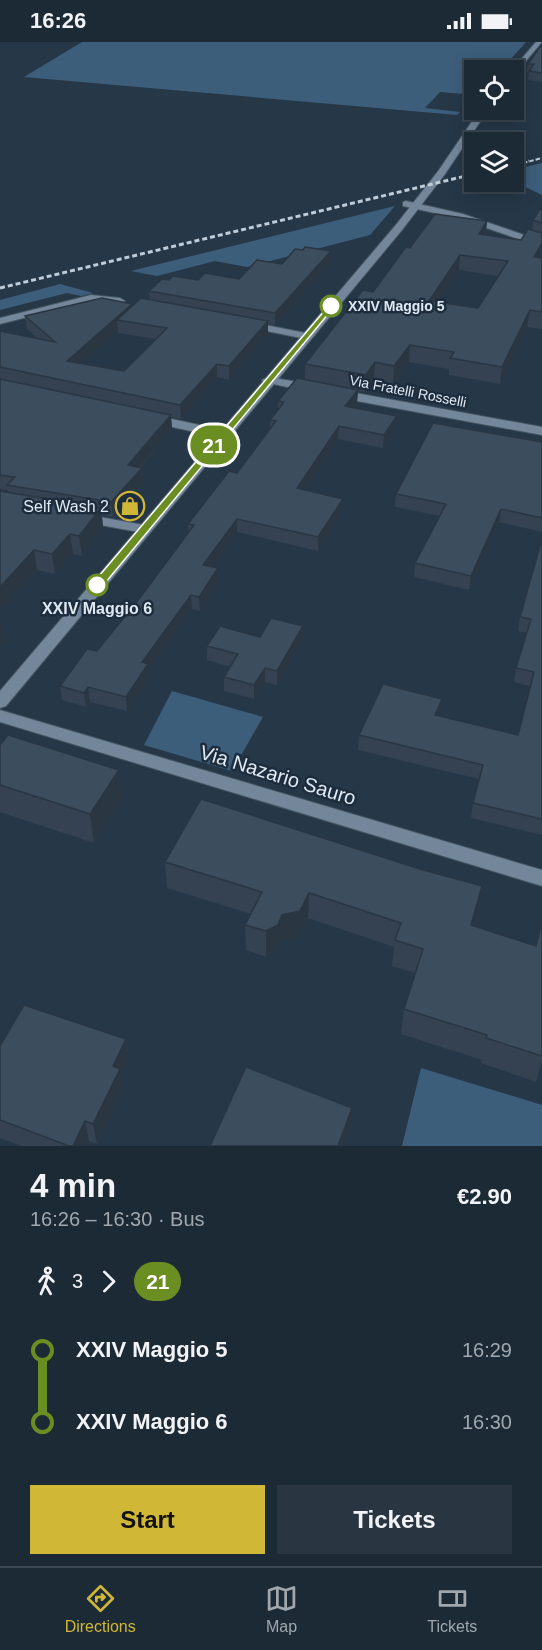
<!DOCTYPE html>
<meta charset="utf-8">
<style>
body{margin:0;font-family:Arial,sans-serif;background:#293642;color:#f1f3f6;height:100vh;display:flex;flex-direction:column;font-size:22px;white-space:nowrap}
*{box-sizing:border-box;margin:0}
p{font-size:20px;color:#a0a7ad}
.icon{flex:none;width:33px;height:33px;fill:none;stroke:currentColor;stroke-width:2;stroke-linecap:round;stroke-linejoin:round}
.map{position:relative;height:1104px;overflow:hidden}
.panel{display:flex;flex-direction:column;background:#1c2a36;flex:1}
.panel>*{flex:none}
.badge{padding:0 12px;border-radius:20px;font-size:21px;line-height:39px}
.buttons{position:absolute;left:464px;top:18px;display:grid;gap:12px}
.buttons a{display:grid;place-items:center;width:60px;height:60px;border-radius:0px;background:#1c2a36;box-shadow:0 3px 15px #0003,0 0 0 2px #3a4651;font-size:30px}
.map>.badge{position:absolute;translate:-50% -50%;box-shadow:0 0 0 3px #fff}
.legs{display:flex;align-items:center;gap:9px;height:66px;padding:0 30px;font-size:20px}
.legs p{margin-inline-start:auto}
.overview{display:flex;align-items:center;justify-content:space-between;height:102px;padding:0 30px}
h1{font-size:33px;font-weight:700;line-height:45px}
.primary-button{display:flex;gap:12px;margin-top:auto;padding:12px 30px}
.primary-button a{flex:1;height:69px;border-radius:0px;background:#d1b736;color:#111;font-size:24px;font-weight:700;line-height:69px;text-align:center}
.primary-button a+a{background:#293642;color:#f1f3f6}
ul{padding:0 30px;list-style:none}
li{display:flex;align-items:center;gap:21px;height:72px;font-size:22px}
li i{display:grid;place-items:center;width:9px;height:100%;margin:0 8px;background:currentColor}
li i::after{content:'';width:15px;height:15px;margin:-8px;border:4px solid;border-radius:50%;background:#1c2a36}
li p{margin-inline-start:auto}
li:first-child i{background:linear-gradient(#0000 50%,currentColor 0)}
li:last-child i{background:linear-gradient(currentColor 50%,#0000 0)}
.status{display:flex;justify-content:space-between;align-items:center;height:42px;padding:0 30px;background:#1c2a36;direction:ltr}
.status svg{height:16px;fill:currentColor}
.tab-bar{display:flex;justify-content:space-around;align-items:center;height:84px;border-top:2px solid #3a4651;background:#1c2a36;font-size:16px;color:#a0a7ad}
.tab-bar a{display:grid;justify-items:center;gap:3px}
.tab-bar .selected{color:#d1b736}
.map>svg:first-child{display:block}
.green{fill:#3d5e7b}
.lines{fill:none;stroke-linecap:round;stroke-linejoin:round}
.street-casing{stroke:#445460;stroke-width:2}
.secondary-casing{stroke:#445460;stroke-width:2}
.street{fill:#74879a;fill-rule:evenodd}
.secondary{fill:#74879a;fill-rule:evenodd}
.rail-far1{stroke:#bfccd7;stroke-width:2;stroke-dasharray:4.5 2;stroke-linecap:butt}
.rail{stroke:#bfccd7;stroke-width:3;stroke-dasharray:5 3;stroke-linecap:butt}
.wall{fill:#344251;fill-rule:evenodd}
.shaded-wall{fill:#2a3642}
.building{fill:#3c4d5e;stroke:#2a3642;stroke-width:1.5;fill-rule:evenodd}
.line-1{fill:#6b8e23;stroke:#fff;stroke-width:1.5}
.stop-1-dot{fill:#fff;stroke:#6b8e23;stroke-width:3}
.labels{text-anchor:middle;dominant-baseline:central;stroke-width:5;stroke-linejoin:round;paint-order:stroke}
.far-stop-label{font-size:14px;font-weight:bold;fill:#dee9f3;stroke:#1d2d3d;text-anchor:start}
.far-street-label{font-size:14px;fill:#dee9f3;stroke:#1d2d3d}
.poi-label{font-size:16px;fill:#dee9f3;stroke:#1d2d3d;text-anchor:end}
.stop-label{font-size:16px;font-weight:bold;fill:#dee9f3;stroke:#1d2d3d}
.near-street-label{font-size:20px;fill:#dee9f3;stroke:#1d2d3d}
</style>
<div class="status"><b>16:26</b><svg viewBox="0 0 49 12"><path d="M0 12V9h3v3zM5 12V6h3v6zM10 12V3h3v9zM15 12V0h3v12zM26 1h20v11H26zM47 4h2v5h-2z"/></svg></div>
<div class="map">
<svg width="542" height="1104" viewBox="0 0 542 1104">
<rect width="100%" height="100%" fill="#263848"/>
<path class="green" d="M82 0H526L501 28H474V53L440 50 425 66 460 70 457 73 24 35Z
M542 121V153L513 139V128Z
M395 164 370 193 247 225 215 219 157 234 131 229Z
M60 242 93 251 81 254 67 251 0 268V258Z
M172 649 263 675 232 729 144 703Z
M421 1026 542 1063V1104H402Z"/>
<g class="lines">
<g class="street-casing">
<path id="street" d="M406 159 463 172 542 199V205L457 176 403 164V160Z
M91 253 120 256 125 259 120 262 91 259 0 282V276Z
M250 280 306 291 311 294 306 297 246 285V281Z
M268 335 310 342 316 346 310 350 264 340 262 338Z
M339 348 542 385V393L335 355V349Z
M153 373 223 388 229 392 223 396 149 380 147 377Z
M83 472 144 483 151 487 144 491 78 479 76 476Z
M0 668 542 828V844L0 680Z"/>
</g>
<g class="secondary-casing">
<path id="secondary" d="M536 0H542L513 34 512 28Z
M479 69 486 71 445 132 402 188 6 664 0 666V649L395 184 439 128Z"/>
</g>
<use href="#street" class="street"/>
<use href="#secondary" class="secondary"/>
<path class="rail-far1" d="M523 121 542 116"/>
<path class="rail" d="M513 123 529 119
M0 246 474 132"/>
</g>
<path class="wall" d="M542 2V40L528 38 529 30H527L528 22Z
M542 169V212L540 216H542V287L527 285 500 342 449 333V327L409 320 393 342 374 338 365 350 358 349 357 360 353 366 397 374 396 387 383 406 338 397 304 448 342 470 318 509 237 490 212 525 218 526 219 540 200 569 192 567 149 627V636L127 669 90 660 86 665 62 658 60 644 97 609 139 557 188 490V482L237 431 270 387V378L278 368V359L305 338V322L373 250 410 206 487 179 486 193 521 198 532 188 533 178ZM459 228 498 234 478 266 437 260Z
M303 208 331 209V220L275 283 268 282V292L229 338 217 335 181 377 171 375 172 387 140 426H142L143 441 113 475 102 473 103 486 82 514 73 512 55 532 37 528 0 570V449L8 450V448L0 447V289L37 296 27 287 25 274 132 262V264L150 258 149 249 169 238H198L239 237 282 222ZM118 288V291L156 297 124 329 81 321Z
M542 400V490L499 480 469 548 414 535 415 521 440 474 395 465 396 452Z
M542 497V793L471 776 473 761 479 737 358 708 359 693 442 657 439 674 518 693 531 644 514 640 516 626 527 591 518 589 520 575Z
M260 595 303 598 277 643 265 640 254 657 224 649V635L230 625 207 618V604Z
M0 703 119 728 123 757 94 801 0 770Z
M165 820 420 827 482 844 478 870 474 884 536 904 542 880V1018L536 1040 481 1021 482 1018 401 992 404 967 415 931 392 924 394 905 308 876 300 894 282 899 278 908 266 915 246 908 245 883 251 872 167 846Z
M126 997 129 1018 121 1033 123 1047 97 1102 89 1099 86 1104H22L0 1096V1004Z"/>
<path class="shaded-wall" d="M487 179 485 194 479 192Z
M542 201V212L532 231 534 215Z
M331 209V220L275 283V271Z
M460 213 459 228 427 275 429 259Z
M132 262 133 274 117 278 118 288 69 332 67 319Z
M530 268 527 285 500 342 502 325Z
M268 279V292L229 338V324Z
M410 303 409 320 393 342 394 324Z
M375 320 374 338 365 350 366 333Z
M217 322V335L181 377 180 363Z
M358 348 357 360 345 377V364Z
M171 373 172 387 129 438 128 423Z
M397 374 396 387 383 406 384 393Z
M339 384 338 397 297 460V446Z
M142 426 143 441 113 475 111 460Z
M343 457 342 470 318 509V495Z
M101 466 103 486 82 514 79 494Z
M501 467 499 480 469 548 471 534Z
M237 477V490L204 537 203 523Z
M70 492 73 512 55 532 52 512Z
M34 508 37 528 0 570V545Z
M218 526 219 540 200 569 199 555Z
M191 553 192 567 149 627V636L127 669 126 655 142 620Z
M2 578 6 599 0 605V580Z
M303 584V598L277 643V629Z
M265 626V640L254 657V643Z
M88 645 90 660 86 665 84 651Z
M442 657 440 672 433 688 435 673Z
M119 728 123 757 94 801 90 772Z
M482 844 478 870 467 909 471 883Z
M309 851 308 876 300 894 282 899 278 908 266 915V889L282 873Z
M126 997 129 1018 121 1033 123 1047 97 1102 93 1082 113 1024Z
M352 1066 351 1086 344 1104H338Z
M85 1079 89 1099 86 1104H73Z"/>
<path class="building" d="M542 2V31L529 29 534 22H528Z
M540 167 542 169V181L533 178Z
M435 172 487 179 479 192 521 198 528 187 542 191V201L534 215 542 216V270L530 268 502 325 450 316 454 310 410 303 394 324 375 320 366 333 305 322 363 248 373 250 406 205 410 206ZM460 213 508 219 478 266 429 259Z
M305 205 331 209 275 271 149 249 162 237 169 238 173 234 198 238 205 231 239 237 257 218 282 222 295 207 303 208Z
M102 256 132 262 67 319 124 329 167 286 117 278 141 256 268 279 229 324 217 322 180 363 0 325V289L55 300 25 274Z
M297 336 358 348 345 364 397 374 384 393 339 384 297 446 343 457 318 495 237 477 203 523 218 526 199 555 191 553 142 620 148 622 126 655 88 645 84 651 60 644 87 607 97 609 139 557 194 483 188 482 229 429 237 431 276 379 270 378 284 360 278 359Z
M0 337 171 373 128 423 142 426 111 460 7 443 15 435 0 433Z
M433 381 542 400V476L501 467 471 534 415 521 446 462 396 452Z
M0 449 101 466 79 494 70 492 52 512 34 508 0 545Z
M542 497V777L473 761 483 723 359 693 383 642 442 657 435 673 518 693 534 630 516 626 531 577 520 575Z
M271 576 303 584 277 629 265 626 254 643 224 635 238 612 207 604 220 584 260 595Z
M8 693 119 728 90 772 0 743V703Z
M201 757 420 827 482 844 471 883 536 904 542 880V1014L486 996 487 993 404 967 423 907 395 898 401 881 309 851 300 869 282 873 278 883 266 889 245 883 262 850 165 820Z
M24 963 126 997 113 1024 120 1027 93 1082 85 1079 73 1104H69L0 1078V1004Z
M246 1025 352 1066 338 1104H210Z"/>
<path class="line-1" d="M331 261 335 264 334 265 101 546H93V541Z"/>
<defs>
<g id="shop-ring" transform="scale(1.5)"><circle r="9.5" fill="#1d2d3d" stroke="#d1b736" stroke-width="1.5"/><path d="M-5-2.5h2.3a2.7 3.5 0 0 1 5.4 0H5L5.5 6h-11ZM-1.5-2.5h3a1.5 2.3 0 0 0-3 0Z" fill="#d1b736"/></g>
</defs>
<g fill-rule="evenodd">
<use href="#shop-ring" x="130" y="464"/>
</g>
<g class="stop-1-dot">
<circle cx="331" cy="264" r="10"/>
<circle cx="97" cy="543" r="10"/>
</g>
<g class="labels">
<g class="far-stop-label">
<text x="348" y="264">XXIV Maggio 5</text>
</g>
<g class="far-street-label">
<text transform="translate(408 349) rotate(11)">Via Fratelli Rosselli</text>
</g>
<g class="poi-label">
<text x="109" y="464">Self Wash 2</text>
</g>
<g class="stop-label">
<text x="97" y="566">XXIV Maggio 6</text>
</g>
<g class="near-street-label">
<text transform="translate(278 733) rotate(17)">Via Nazario Sauro</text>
</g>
</g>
</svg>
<div class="buttons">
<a><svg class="icon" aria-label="locate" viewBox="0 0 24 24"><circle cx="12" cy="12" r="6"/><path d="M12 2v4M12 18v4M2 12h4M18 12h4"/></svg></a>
<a><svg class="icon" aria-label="layers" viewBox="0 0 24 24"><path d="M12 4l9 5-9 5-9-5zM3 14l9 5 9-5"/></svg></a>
</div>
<b class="badge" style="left:214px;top:403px;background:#6b8e23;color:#fff">21</b>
</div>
<section class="panel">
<div class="overview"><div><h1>4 min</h1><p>16:26 – 16:30 · Bus</p></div><b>€2.90</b></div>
<div class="legs"><svg class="icon" aria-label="walk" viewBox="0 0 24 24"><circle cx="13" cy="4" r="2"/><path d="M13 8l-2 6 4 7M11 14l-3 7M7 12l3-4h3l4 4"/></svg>3<svg class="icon" aria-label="forward" viewBox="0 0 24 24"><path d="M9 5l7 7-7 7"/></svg><b class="badge" style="background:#6b8e23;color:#fff">21</b></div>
<ul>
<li><i style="color:#6b8e23"></i><b>XXIV Maggio 5</b><p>16:29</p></li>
<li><i style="color:#6b8e23"></i><b>XXIV Maggio 6</b><p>16:30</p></li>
</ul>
<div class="primary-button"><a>Start</a><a>Tickets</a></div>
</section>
<nav class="tab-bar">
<a class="selected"><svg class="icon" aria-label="directions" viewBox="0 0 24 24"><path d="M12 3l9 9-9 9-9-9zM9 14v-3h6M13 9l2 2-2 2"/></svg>Directions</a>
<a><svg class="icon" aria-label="map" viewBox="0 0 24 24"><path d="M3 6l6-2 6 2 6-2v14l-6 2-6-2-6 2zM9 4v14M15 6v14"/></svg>Map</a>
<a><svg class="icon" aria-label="tickets" viewBox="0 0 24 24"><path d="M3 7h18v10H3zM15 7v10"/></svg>Tickets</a>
</nav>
